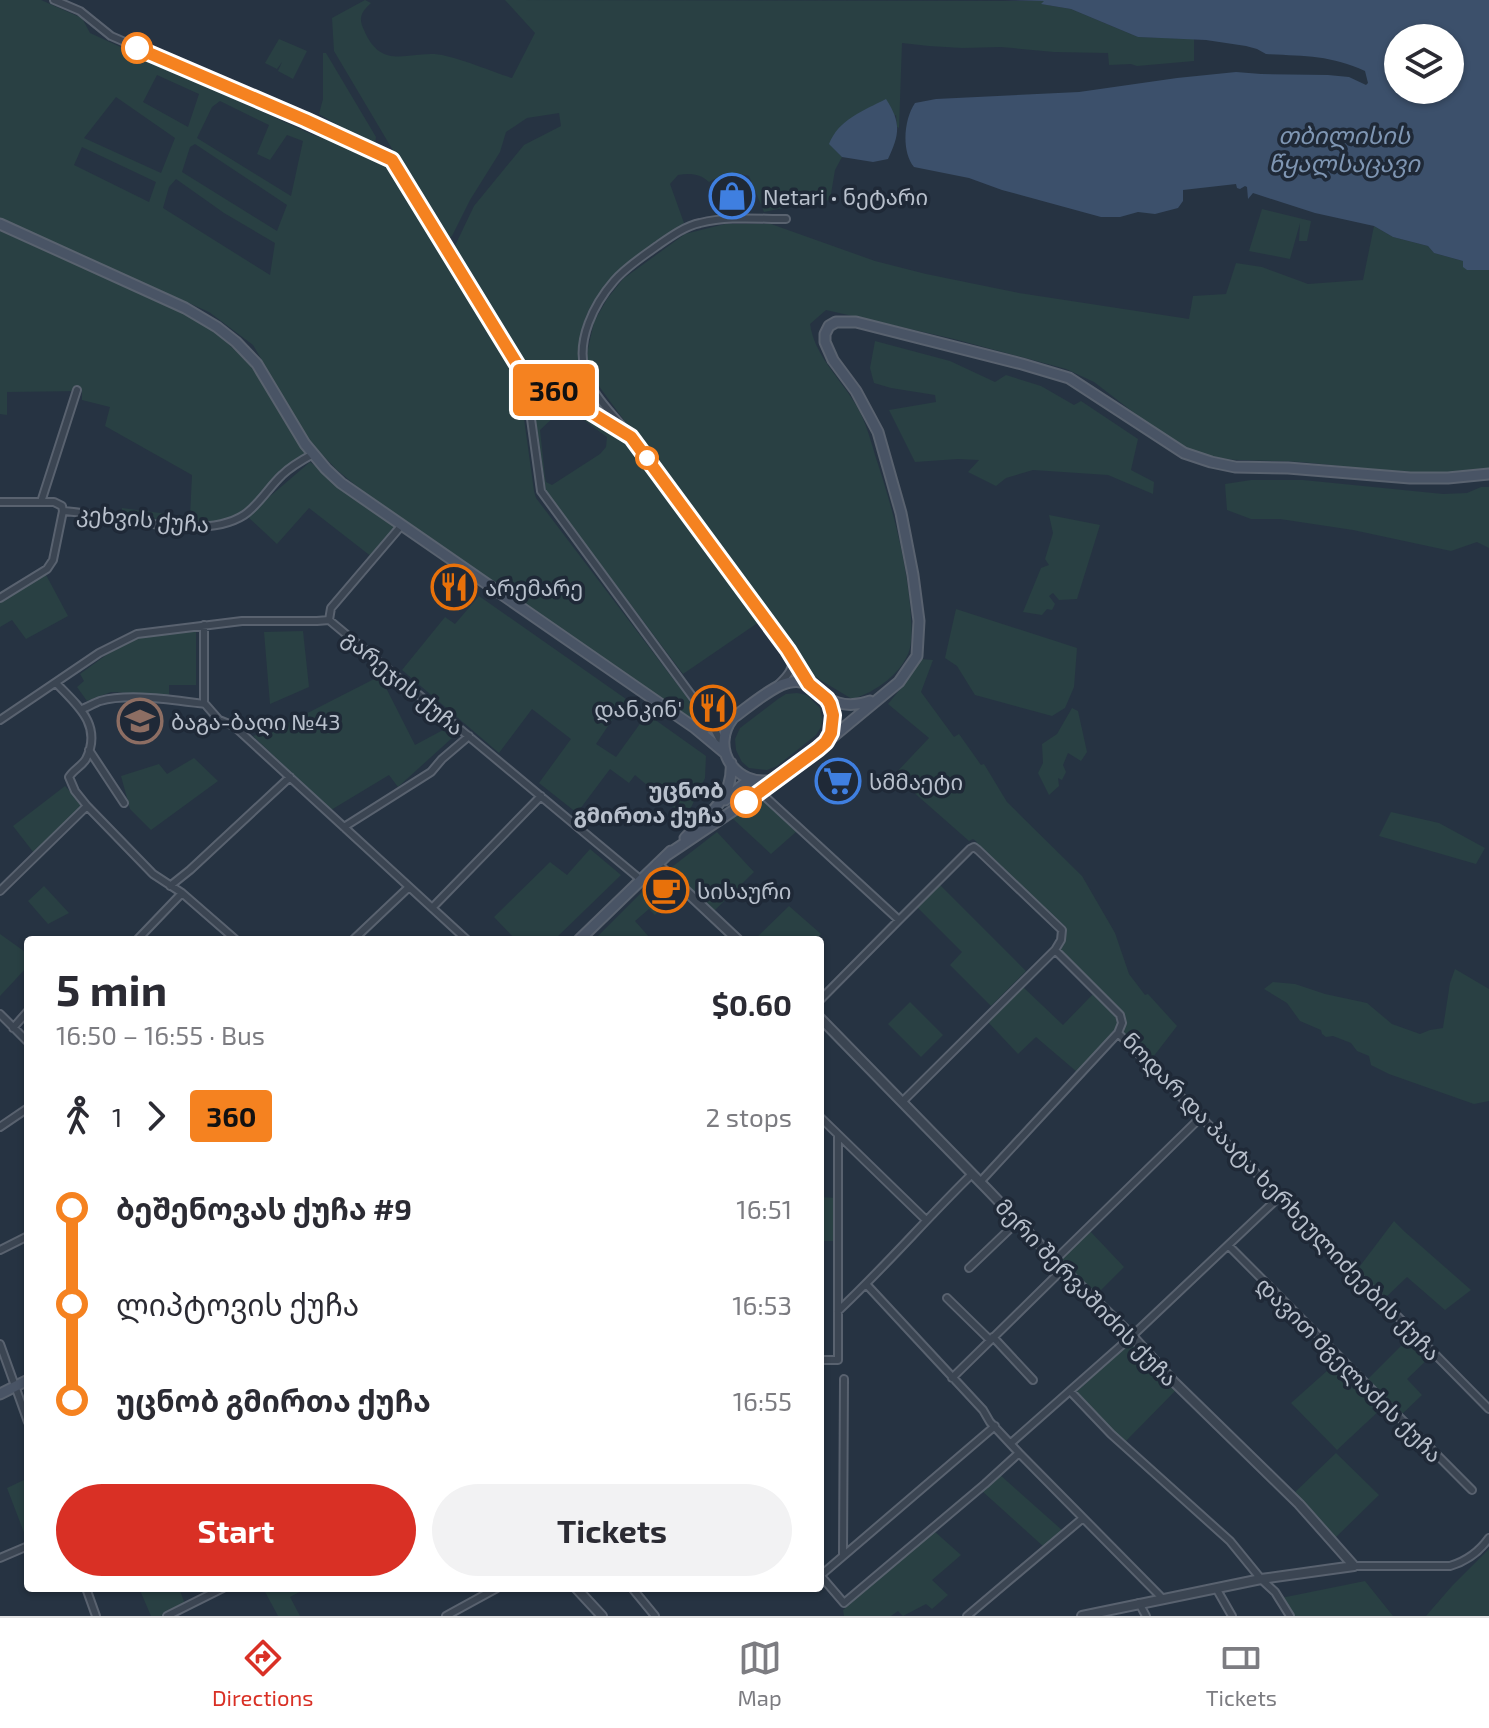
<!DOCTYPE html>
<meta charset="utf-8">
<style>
body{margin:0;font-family:"Exo 2","Noto Sans Georgian",sans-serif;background:#f2f2f3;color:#2b2b33;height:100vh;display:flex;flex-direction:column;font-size:30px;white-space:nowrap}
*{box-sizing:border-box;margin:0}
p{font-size:26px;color:#7c7c81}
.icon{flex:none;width:44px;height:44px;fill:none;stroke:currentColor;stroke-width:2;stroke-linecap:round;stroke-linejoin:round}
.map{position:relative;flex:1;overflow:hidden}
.panel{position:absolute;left:24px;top:936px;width:800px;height:656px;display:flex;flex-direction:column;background:#fff;border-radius:8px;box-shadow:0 2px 6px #0004}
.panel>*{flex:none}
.badge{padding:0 16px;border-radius:6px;font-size:28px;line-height:52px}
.tools{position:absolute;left:1384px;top:24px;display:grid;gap:16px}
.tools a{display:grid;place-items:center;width:80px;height:80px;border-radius:50%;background:#fff;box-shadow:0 2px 6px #0004;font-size:40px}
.map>.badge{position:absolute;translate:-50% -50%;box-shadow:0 0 0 4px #fff}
.legs{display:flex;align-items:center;gap:12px;height:88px;padding:0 32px;font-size:26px}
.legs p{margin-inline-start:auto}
.headline{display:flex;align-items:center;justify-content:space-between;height:136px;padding:0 32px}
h1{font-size:44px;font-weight:700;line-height:60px}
.action{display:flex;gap:16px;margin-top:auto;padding:16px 32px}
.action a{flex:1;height:92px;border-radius:48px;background:#d93025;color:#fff;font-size:32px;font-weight:700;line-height:92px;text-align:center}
.action a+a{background:#f2f2f3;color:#2b2b33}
ul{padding:0 32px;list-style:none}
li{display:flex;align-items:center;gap:28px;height:96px;font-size:30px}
li i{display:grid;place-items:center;width:12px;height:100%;margin:0 10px;background:currentColor}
li i::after{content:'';width:20px;height:20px;margin:-10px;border:6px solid;border-radius:50%;background:#fff}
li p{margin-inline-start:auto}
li:first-child i{background:linear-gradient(#0000 50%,currentColor 0)}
li:last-child i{background:linear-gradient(currentColor 50%,#0000 0)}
.tab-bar{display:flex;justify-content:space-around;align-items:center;height:112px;border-top:2px solid #e1e1e2;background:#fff;font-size:22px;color:#7c7c81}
.tab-bar a{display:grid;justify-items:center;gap:4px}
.tab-bar .active{color:#d93025}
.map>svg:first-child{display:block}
.green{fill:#294043;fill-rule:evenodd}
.water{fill:#3c506b;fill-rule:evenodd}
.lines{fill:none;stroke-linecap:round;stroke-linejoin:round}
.minor-casing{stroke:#59626f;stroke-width:10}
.tertiary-casing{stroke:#59626f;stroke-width:12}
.secondary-casing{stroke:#59626f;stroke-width:13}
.minor{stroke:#3b4552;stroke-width:6}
.tertiary{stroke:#3b4552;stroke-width:8}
.secondary{stroke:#495465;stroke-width:9}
.line-1-casing{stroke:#fff;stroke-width:18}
.line-1{stroke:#f58220;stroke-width:12}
.stop-1-dot{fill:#fff;stroke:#f58220;stroke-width:4}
.labels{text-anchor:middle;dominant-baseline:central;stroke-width:7;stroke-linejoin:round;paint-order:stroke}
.poi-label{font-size:22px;fill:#b8c0cc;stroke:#1f2937;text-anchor:start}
.street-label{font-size:22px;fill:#b8c0cc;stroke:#1f2937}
.stop-label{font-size:22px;font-weight:bold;fill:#b8c0cc;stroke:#1f2937;text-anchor:end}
.water-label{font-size:24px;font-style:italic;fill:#7f96b3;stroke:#1f2937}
</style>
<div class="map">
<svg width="1489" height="1616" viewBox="0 0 1489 1616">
<rect width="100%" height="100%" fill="#263342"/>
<path class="green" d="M0 0H41L82 18 90 33 311 134 367 154 382 162 396 179 511 365 522 404 534 491 536 498 702 717 704 724 696 723 360 489 337 470 310 442 253 345 209 312 0 219ZM157 75 199 94 188 127 143 102ZM116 97 175 138 161 173 84 138ZM220 101 269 125 257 154 270 160 287 135 303 141 291 196 197 138 212 107ZM195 144 287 205 277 231 182 172 190 147ZM82 147 156 182 149 202 74 165ZM176 179 224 213 275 243 270 275 163 208 169 187Z
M365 0 371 3C361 12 358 18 364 30 383 75 413 47 446 56 468 61 490 71 512 78L535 33 505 0 1047 1 1042 4 1071 9 1138 37 1194 39V61L1137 66 1131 64 1109 65 1108 53 1054 52 1001 47 962 48 929 46 902 43 899 128 897 127 896 115 830 144 842 157 835 170 830 200C807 204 787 207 764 212L749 176C734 172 723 174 709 182 700 174 691 173 678 175L670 184 684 223C624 263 553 309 590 392L579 399 534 374 523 365 452 252 474 206 524 145 561 126 559 113 527 118 506 132 500 152 470 200 452 236 449 238H445L334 51 332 18Z
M279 39 307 51 293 79 278 71 282 62 277 69 265 63Z
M323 53H326L376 137 375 144H370L319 114 323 99Z
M1262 209 1311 221 1307 241H1299L1300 223 1290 259 1249 251Z
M725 224H771L875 261 926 274 1019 293 1189 319 1193 296 1226 294 1236 263 1262 267 1308 284 1363 280 1374 226 1393 237 1428 246 1434 253 1463 261 1467 270H1489V469C1471 470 1452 473 1434 473 1393 473 1352 467 1311 463 1257 457 1219 469 1168 439L1094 382 1066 369 954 339 826 310 810 324C815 359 846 383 861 414 867 427 871 441 875 455 891 503 905 554 910 605 911 619 913 633 910 648 904 672 875 693 852 699L812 675 601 389 588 367 587 353 594 322 607 299 623 279 685 234Z
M0 231 165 303 207 326 223 339 251 365 277 409 306 454C282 477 247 519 214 524 201 525 188 523 176 522 158 520 139 520 121 515L122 508 190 517 192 475 105 426 110 407 82 400V391L7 392V415L0 414Z
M875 341 950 361 995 382 1006 375 1041 386 1074 405 1081 401 1138 439 1131 470 1154 482 1153 494 1108 475 1033 470 1006 478 996 486 968 472 979 460 958 459 915 462 889 410 936 402 935 395 891 388 874 383 870 368Z
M542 390 621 437 759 622 683 674 546 492 533 399 538 391ZM566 414 577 415 607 437 606 447 600 454 552 485 546 482 545 477 540 430 556 415Z
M310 462 395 526 372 557 309 508 277 544 247 516Z
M1251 480H1303L1443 494 1467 493 1481 487H1489V548L1477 542 1451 551 1353 530 1280 519H1251L1227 510 1225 484Z
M1049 515 1100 525 1077 599 1059 600 1053 593 1049 596 1055 604 1052 610 1047 609 1042 615 1023 612 1041 568 1049 565 1045 559 1053 533Z
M45 573 68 616 26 639 12 620 0 627V600Z
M479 596 626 699 596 744 616 757 647 714 706 756 705 778 686 818 635 775 629 783 610 769 577 813 539 783 571 739 532 709 499 753 402 670 445 617 455 624Z
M956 609 1077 648 1074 687 1065 708 1052 716 975 695 957 666 945 658Z
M196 628V685H169V695L111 692 87 701 77 687 84 681 80 674 120 645 138 637Z
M303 631 309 687 270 704 264 632Z
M921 659 933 660 921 692 954 737 959 734 981 765 984 764 1007 802 1082 876 1115 933 1129 974 1145 995 1148 994 1177 1026 1150 1061 1121 1032 1124 1019 1123 1013 1060 951C1060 942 1066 936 1066 927L976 843 977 842 973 839 969 841 894 775 929 738 888 704 906 682Z
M380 676 415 745 443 730 452 738 398 787 389 775 331 810 253 736 286 724Z
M797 693 807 695 820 708 822 719 821 727 816 735 777 766 767 770 749 768 742 762 736 750 735 739 740 728 778 699 786 694Z
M1072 708 1078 711 1087 752 1081 761 1068 753 1063 765 1066 772 1062 780 1058 778 1059 786 1049 795 1038 773 1043 763 1042 744 1057 734Z
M194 758 218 781 151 830 130 809 121 776 159 764 167 774Z
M65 786 81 803 80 808 34 853 13 826Z
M760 796 797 831 771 854 732 818Z
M1391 812 1439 823 1485 848 1476 864 1379 836Z
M717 832 754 872 714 911 668 870Z
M590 849 621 875 554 940H516L494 917 550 862 567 875Z
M661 873 678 890 655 915 649 909 635 921 649 937 647 940H594Z
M940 885 1026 971 991 1006 950 965 962 952 917 907Z
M44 886 69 913 48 924 28 901Z
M789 906 821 934 815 940H754Z
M0 934 28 954V966L0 996Z
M1455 969 1489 989V1101L1474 1104 1389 1074 1371 1065 1369 1056 1357 1051 1351 1043 1333 1036 1326 1037 1322 1034 1321 1030 1300 1021 1287 1003 1264 989 1273 982 1295 984 1325 994 1367 1003 1392 1024 1420 1034 1430 1030 1443 1028 1450 983Z
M1023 987 1063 1025 1094 993 1118 1017 1117 1029 1077 1072 1036 1037 1018 1054 987 1021Z
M910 1002 943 1035 921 1057 888 1024Z
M820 1197 836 1198V1241H820Z
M1394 1221 1405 1232 1471 1290 1445 1310 1407 1277 1384 1299 1357 1270Z
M1089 1230 1124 1267 1096 1295 1061 1259Z
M1411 1336 1431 1356 1407 1379 1422 1395 1400 1416 1368 1379Z
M1132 1341 1177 1389 1125 1442 1105 1425 1075 1393Z
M1337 1362 1382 1408 1337 1450 1291 1403Z
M1336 1453 1379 1495 1334 1539 1293 1494Z
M999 1474 1063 1531 1044 1547 982 1491Z
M28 1478V1543L7 1488Z
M934 1531 961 1555 932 1580 948 1595 932 1609 926 1604 903 1616 898 1611 891 1616H844L843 1610Z
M1489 1549V1616H1426L1452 1586Z
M1365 1581 1393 1616H1291L1281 1598Z
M139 1588H179L185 1604 161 1616H151Z
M263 1588H307L290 1597 300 1616H278Z"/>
<path class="water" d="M1004 0H1489V270H1467L1463 267V261L1434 253 1428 246 1393 237 1374 226 1315 213 1253 193 1248 199 1247 187 1245 186 1240 189 1237 188 1236 184 1183 190V201L1178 208 1155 214 1138 212 1120 217H1101L1002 190 969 178 914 167C901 151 904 119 915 103L936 99 1079 92 1177 78 1236 72 1261 74 1328 75 1349 77 1366 85 1368 83 1365 71C1331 55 1303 56 1266 54L1257 49 1246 46 1206 40 1138 37 1071 9 1041 4 1044 1ZM1398 38H1450V90H1398Z
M886 99C901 122 900 134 888 159L873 162 842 157 829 144C839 119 863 111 886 99Z"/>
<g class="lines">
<g class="minor-casing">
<path id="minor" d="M54 0 80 11 111 36 305 120 392 160 520 369 528 397 541 491 709 719 722 744
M520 369 631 437 788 650 809 684
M626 431C612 413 591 394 585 371 576 340 594 304 614 281 626 267 642 257 657 246 670 237 685 226 700 223 728 216 757 219 786 219
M0 502H54L62 506 63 511
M41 502 77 390
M63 511C113 514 201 543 244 515 259 505 269 487 282 475 291 466 302 460 313 454
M0 598 47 569 53 560 63 511
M329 620 331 608 401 526
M56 683C77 705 103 725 86 759 82 766 73 770 69 777L75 791 87 806 153 874 182 893 236 940
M778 685C786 677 795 669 791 657
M204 704V625
M82 709C88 707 94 703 100 701 128 693 176 700 205 704L219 720 234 726 467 940
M0 720 99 653 137 634 242 621H317L329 620 640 879
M89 750 124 803
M760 792 899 920 820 1000
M344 827 431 772 442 759 469 736
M170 886 190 870 290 777
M0 891 87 806
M432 908 541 796
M899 920 970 849 974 847 978 850 1062 930 1061 940 1055 950 1120 1015 1122 1023 1118 1033 1489 1409
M137 940 182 893
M353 940 409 887
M0 1014 28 1042
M13 1028 28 1011
M903 1101 1055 950
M820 1117 926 1220
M0 1127 28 1108
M980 1182 1118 1033
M1229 1246 1472 1490
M0 1250 28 1236
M1055 1260 1200 1118
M969 1268 1018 1221
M866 1284 983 1410 990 1422 1019 1453
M947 1298 990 1340
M838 1311C885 1267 926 1219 972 1174
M993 1337 1033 1380
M0 1344 28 1422
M820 1360H838V1136
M952 1378 1063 1269
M1071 1392 1111 1434 1230 1541 1261 1579 1275 1592 1290 1616
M1011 1443 1132 1336 1279 1197
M843 1555 844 1379
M0 1558 28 1546
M1354 1566H1450C1467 1561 1479 1552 1489 1538
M820 1575 844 1603 985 1484 1019 1453 1162 1598
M821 1575 995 1426
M86 1588 96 1616
M632 1588 655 1616
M1216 1588 1232 1616
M1139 1603 1146 1616
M167 1616 223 1588
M446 1616 497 1588
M967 1616 1083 1518"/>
</g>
<g class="tertiary-casing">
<path id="tertiary" d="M657 864 738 940
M820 1018 988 1190 1063 1269 1132 1336 1173 1381 1299 1504 1354 1566 1261 1579 1082 1616
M576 1588 602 1616"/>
</g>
<g class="secondary-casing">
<path id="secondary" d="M0 224 185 308 217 327 236 342 257 364 305 444 326 469 341 483 695 728 725 753
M827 699C834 712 835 725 828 739
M696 728H706L728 724
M773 780C736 788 709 748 733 718 748 707 764 693 781 685 805 675 810 688 827 698 840 706 856 706 870 701
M725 800 744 784 749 786 752 790 748 799
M685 838C707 816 734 798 731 763
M667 855 746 802 818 749 899 682 917 656 919 621 913 575 901 513 878 432 856 391 833 360 825 342V334L829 326 836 322H856L1022 364 1069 378 1184 453 1211 462 1235 467 1288 468 1410 478H1448L1489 474
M579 940 671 851
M0 1394 28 1380"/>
</g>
<use href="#minor" class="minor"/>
<use href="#tertiary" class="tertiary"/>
<use href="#secondary" class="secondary"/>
</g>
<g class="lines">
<g class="line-1-casing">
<path id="line-1" d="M137 48 305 120 392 160 520 369 631 437 788 650 809 684 827 699 830 704 833 715 831 733 826 742 818 749 746 802"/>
</g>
<use href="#line-1" class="line-1"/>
</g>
<defs>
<g id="shop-ring" transform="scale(2.3)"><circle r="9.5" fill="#1f2937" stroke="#3f7fe0" stroke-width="1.5"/><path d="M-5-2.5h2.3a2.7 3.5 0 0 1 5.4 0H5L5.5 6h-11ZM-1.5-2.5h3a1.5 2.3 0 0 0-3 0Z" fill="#3f7fe0"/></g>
<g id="restaurant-ring" transform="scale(2.3)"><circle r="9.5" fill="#1f2937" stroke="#e8710a" stroke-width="1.5"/><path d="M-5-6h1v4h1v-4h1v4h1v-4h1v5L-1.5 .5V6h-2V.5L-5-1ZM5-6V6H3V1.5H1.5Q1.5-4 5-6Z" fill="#e8710a"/></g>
<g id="school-ring" transform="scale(2.3)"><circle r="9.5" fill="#1f2937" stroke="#8d6e63" stroke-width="1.5"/><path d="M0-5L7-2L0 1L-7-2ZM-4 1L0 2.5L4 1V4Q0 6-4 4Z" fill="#8d6e63"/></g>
<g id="supermarket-ring" transform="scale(2.3)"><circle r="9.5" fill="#1f2937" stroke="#3f7fe0" stroke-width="1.5"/><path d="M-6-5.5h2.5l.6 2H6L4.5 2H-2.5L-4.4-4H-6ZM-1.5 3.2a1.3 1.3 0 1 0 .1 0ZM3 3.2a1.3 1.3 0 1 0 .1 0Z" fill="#3f7fe0"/></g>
<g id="cafe-ring" transform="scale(2.3)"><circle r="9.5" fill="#1f2937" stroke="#e8710a" stroke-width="1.5"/><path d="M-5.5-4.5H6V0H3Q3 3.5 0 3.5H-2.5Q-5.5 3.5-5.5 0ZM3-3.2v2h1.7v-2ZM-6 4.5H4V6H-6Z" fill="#e8710a"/></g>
</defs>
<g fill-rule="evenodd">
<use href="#shop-ring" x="732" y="196"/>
<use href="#restaurant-ring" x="454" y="587"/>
<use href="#restaurant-ring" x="713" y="708"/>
<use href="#school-ring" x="140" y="721"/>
<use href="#supermarket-ring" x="838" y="781"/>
<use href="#cafe-ring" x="666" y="890"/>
</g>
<g class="stop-1-dot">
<circle cx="137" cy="48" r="14"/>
<circle cx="647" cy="458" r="10"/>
<circle cx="746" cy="802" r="14"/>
</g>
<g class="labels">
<g class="poi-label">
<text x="763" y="196">Netari • ნეტარი</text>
<text x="485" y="587">არემარე</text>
<text x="682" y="708" text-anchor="end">დანკინ'</text>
<text x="171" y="721">ბაგა-ბაღი №43</text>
<text x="869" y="781">სმმაეტი</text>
<text x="697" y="890">სისაური</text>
</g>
<g class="street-label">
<text transform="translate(143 518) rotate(5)">კეხვის ქუჩა</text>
<text transform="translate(404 682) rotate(40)">გარეჯის ქუჩა</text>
<text transform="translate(1282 1196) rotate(46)">ნოდარ და პაატა ხერხეულიძეების ქუჩა</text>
<text transform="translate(1087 1292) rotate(46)">მერი შერვაშიძის ქუჩა</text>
<text transform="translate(1350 1369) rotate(45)">დავით მგელაძის ქუჩა</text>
</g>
<g class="stop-label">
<text x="724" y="789">უცნობ<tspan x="724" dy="25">გმირთა ქუჩა</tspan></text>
</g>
<g class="water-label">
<text x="1344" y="134">თბილისის<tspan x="1344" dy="28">წყალსაცავი</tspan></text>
</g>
</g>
</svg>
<div class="tools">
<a><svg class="icon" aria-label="layers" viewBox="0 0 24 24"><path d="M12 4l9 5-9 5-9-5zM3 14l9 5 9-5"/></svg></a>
</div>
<b class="badge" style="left:554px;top:390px;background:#f58220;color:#111">360</b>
<section class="panel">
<div class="headline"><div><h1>5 min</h1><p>16:50 – 16:55 · Bus</p></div><b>$0.60</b></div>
<div class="legs"><svg class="icon" aria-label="walk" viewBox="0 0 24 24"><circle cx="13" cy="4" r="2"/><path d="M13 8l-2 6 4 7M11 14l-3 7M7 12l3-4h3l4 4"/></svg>1<svg class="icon" aria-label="forward" viewBox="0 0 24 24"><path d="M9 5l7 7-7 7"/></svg><b class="badge" style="background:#f58220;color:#111">360</b><p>2 stops</p></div>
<ul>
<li><i style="color:#f58220"></i><b>ბეშენოვას ქუჩა #9</b><p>16:51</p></li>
<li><i style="color:#f58220"></i><span>ლიპტოვის ქუჩა</span><p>16:53</p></li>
<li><i style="color:#f58220"></i><b>უცნობ გმირთა ქუჩა</b><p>16:55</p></li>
</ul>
<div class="action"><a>Start</a><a>Tickets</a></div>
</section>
</div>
<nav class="tab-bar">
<a class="active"><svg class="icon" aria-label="directions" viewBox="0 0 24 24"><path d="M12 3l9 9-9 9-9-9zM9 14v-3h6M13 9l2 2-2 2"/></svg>Directions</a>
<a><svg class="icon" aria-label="map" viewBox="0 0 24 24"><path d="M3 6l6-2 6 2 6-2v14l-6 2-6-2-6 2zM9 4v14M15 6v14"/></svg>Map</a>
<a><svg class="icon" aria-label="tickets" viewBox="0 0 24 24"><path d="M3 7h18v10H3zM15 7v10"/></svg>Tickets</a>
</nav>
